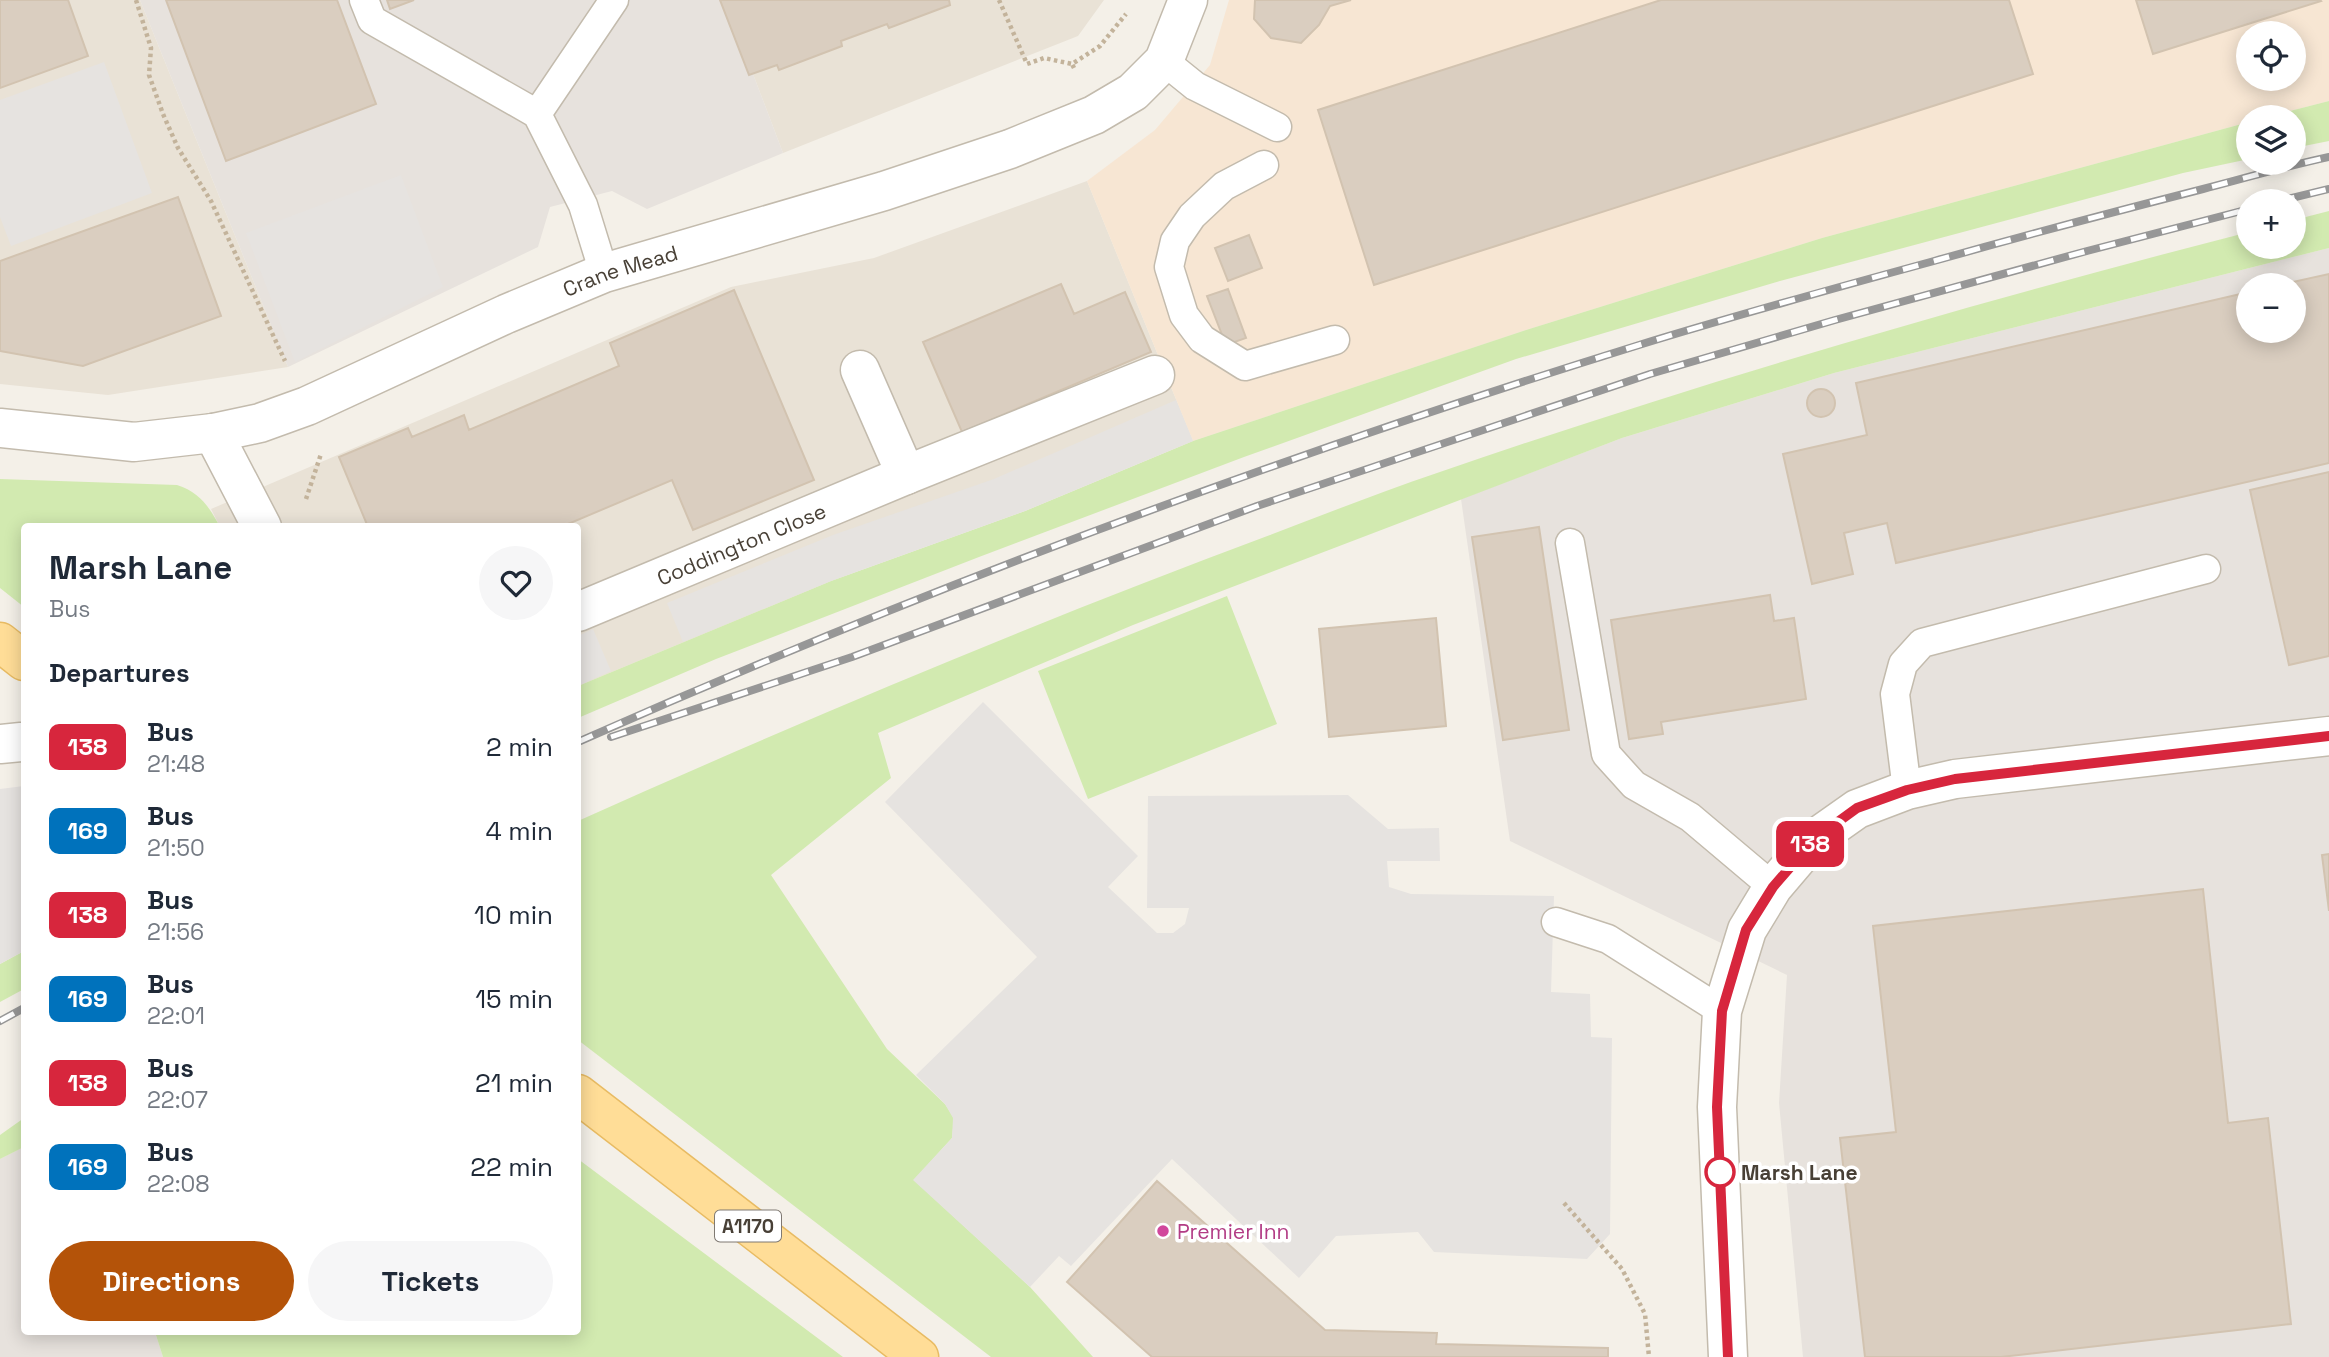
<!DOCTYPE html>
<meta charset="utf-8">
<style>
body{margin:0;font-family:"Space Grotesk",sans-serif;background:#f6f6f7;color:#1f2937;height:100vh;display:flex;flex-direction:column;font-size:26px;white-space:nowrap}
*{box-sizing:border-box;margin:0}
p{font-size:23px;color:#747a83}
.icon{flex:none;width:38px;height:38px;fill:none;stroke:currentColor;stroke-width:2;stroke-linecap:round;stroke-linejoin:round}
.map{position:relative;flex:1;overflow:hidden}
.side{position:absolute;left:21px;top:523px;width:560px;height:812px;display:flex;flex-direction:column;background:#fff;border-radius:7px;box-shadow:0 4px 18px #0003}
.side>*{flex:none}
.badge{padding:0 14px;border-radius:10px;font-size:24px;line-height:46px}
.fabs{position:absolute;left:2236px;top:21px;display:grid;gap:14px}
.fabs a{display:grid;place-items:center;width:70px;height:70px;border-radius:50%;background:#fff;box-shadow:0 4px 18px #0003;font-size:35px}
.map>.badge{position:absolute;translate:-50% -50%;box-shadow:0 0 0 4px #fff}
h2{padding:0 28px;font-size:26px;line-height:63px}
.round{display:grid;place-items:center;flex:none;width:74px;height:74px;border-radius:37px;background:#f6f6f7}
.head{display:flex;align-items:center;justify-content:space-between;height:119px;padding:0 28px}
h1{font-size:33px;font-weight:800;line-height:52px}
.cta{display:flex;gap:14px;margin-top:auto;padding:14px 28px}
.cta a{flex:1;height:80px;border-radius:42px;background:#b45309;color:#fff;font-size:28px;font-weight:800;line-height:80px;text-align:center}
.cta a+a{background:#f6f6f7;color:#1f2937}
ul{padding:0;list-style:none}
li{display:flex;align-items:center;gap:21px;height:84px;padding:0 28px}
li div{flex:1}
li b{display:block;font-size:26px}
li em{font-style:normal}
li .badge{min-width:77px;font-weight:700;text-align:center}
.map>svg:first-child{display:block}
.residential{fill:#e9e2d6}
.commercial{fill:#f7e6d3;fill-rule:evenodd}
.industrial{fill:#e7e2dd;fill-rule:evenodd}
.green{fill:#d2eab0}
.parking{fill:#e6e3e0}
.building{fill:#dacec0;stroke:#d2c3b0;stroke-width:2}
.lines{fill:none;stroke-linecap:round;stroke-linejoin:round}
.service-casing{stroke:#c3bbad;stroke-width:31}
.minor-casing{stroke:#c3bbad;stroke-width:41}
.primary-casing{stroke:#e8bb63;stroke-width:41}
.path{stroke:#c3b39b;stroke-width:4.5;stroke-dasharray:3.5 3.5;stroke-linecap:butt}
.service{stroke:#fff;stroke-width:28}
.minor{stroke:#fff;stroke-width:38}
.primary{stroke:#ffdd97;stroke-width:38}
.rail-casing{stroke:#979797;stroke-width:8}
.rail{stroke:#fff;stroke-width:5;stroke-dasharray:16;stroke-linecap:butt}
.line-casing{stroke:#fff;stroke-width:16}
.line{stroke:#d7263d;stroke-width:10}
.stop-dot{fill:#fff;stroke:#d7263d;stroke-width:3.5}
.hotel-dot{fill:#d1479c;stroke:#fff;stroke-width:2.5}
.labels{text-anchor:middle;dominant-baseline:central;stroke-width:7;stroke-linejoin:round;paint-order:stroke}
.shield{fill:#fff;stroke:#7f7972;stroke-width:2}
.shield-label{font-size:19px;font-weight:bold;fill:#484036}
.street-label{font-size:21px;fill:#484036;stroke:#fff}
.stop-label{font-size:21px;font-weight:bold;fill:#484036;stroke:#fff;text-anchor:start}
.hotel-label{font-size:21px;fill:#b23c85;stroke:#fff;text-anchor:start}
</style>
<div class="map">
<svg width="2329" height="1357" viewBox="0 0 2329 1357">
<rect width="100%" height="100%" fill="#f4f0e8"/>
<path class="residential" d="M0 0H140L288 367 108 395 0 384Z
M725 0H1104L1078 36 783 153Z
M1087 181 1193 441 831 581 578 686V527H220L211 509 731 287 874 258Z"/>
<path class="commercial" d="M1229 0H2329V101L2266 117H2249V122L1822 238 1526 330 1193 441 1087 181 1155 130 1210 65ZM2249 33H2294V79H2249Z"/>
<path class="industrial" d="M140 0H725L783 153 647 209 612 191 550 207 538 247 288 367Z
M2329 248V1357H1803L1779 1103 1787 975 1510 841 1461 499 1622 438 1834 373ZM2249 285H2294V331H2249Z
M24 1147V1332H155L163 1357H0V1159Z"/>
<path class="green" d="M2329 101V141L2294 148V117H2266Z
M2249 122V159L2183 173 1780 281 1516 359 1244 457 979 557 716 659 578 718V686L831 581 1025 511 1193 441 1526 330 1822 238Z
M2329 211V248L1834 373 1622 438 1133 625 878 733 891 778 771 875 887 1049 945 1104 954 1118 952 1138 914 1180 1030 1287 1093 1357H991L578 1040V821C806 719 1036 622 1270 535 1325 514 1381 492 1437 473 1704 381 1976 302 2249 232V247H2294V220Z
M0 479 177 485C199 492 209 506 220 527H24V607L0 588Z
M1227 596 1277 724 1088 799 1038 671Z
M24 951V989L0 1002V964Z
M24 1118V1147L0 1159V1135Z
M578 1159 843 1357H163L155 1332H578Z"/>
<path class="parking" d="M104 62 152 193 11 246 0 217V100Z
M401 175 443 287 295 362 246 233Z
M1176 400 1193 441 1025 511 831 581 683 642 667 603 833 535 994 479Z
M593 629 611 671 578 686V636Z
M983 702 1138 856 1108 887 1157 933H1173L1185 924 1189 908H1147L1148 796 1348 795 1388 829 1439 828 1440 861H1387L1389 887 1411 894 1554 896 1551 992 1590 994 1591 1037 1612 1038 1610 1234 1587 1259 1434 1252 1418 1232 1336 1236 1299 1278 1172 1159 1071 1266 1059 1256 1030 1287 913 1180 952 1138 953 1118 945 1104 916 1075 1037 957 885 802Z
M24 786V951L0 964V789Z"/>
<path class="building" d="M0 0H68L88 56 0 88Z
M166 0H337L376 104 226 161Z
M387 0H414L390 9Z
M720 0H949L950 5 889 28 887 24 841 41 842 46 779 70 777 65 749 75Z
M1255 0H1351L1330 6 1319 25 1301 43 1271 38 1254 19Z
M1661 0H2009L2033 74 1374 285 1318 110Z
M2136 0H2320L2321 1 2153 54Z
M178 197 221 316 83 366 0 351V261Z
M1249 235 1262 268 1228 281 1215 248Z
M2329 274V463L1896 563 1887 523 1844 533 1853 574 1812 584 1783 454 1867 435 1856 383 2249 292V331H2294V285H2279Z
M1061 284 1074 314 1125 292 1151 352 962 432 923 342Z
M1228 289 1246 338 1226 345 1207 296Z
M734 290 814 480 693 530 672 480 561 527H368L339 457 408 428 412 437 464 415 469 430 619 366 610 343Z
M1807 403a14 14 0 1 1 28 0a14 14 0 1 1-28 0Z
M2329 472V656L2289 665 2250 490Z
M1539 527 1569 730 1503 740 1472 537Z
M1770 595 1774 621 1794 618 1806 699 1661 722 1663 734 1629 739 1611 620Z
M1436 618 1446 726 1329 737 1319 629Z
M2329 854V911L2322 855Z
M2203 889 2228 1123 2268 1118 2291 1324 2001 1357H1865L1840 1138 1896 1132 1873 926Z
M1157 1181 1325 1330 1437 1333 1436 1344 1608 1348V1357H1152L1067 1282Z"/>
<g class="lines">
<g class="service-casing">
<path id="service" d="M364 0 372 20 537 114 583 205 604 273
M1164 61 1195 86 1277 127
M537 114 614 0
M1264 165 1224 186 1192 216 1175 241 1169 267 1184 315 1202 339 1245 366 1335 340
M1570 543 1606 754 1634 785 1690 817 1773 887
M1907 790 1895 694 1903 664 1922 643 2206 569
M1556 922 1608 939 1722 1011"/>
</g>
<g class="minor-casing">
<g id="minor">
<path d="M860 370 906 475"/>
<path id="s1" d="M0 428 134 442 213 433 260 423 307 406 506 314 604 273 884 191 1010 149 1094 115 1133 92 1164 61 1188 0"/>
<path d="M213 433 262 527"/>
<path id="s2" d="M578 612 906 475 1155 375"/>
<path d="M0 744 21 742"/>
<path d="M1728 1357 1717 1107 1722 1011 1747 930 1773 887 1813 840 1857 809 1907 790 1955 779 2329 736"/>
</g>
</g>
<g class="primary-casing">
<path id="primary" d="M0 642 24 661
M578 1094 919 1357"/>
</g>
<path class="path" d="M136 0 151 48 149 75 163 114 178 148 211 201 285 361
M999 0 1027 64 1044 58 1072 64
M1074 68 1072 64 1100 46 1126 14
M306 499 321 454
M1564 1203 1622 1269 1645 1314 1649 1357"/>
<use href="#service" class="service"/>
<use href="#minor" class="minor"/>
<use href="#primary" class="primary"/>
<g class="rail-casing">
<path id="rail" d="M2279 201 2329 189
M611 737 852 657 1257 506 1650 374 1835 320 2087 251 2249 209
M578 742C923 589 1278 457 1639 345 1736 315 1835 288 1934 261 2023 236 2113 212 2203 189 2245 178 2287 166 2329 157
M0 1021 24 1008"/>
</g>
<use href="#rail" class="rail"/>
</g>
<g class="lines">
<g class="line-casing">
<path id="line" d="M1728 1357 1717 1107 1722 1011 1746 930 1773 887 1813 841 1835 824 1857 808 1907 790 1955 779 2329 736"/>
</g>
<use href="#line" class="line"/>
</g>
<circle class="stop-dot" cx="1720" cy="1172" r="14"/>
<circle class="hotel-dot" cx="1163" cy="1231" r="7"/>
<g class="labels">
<rect class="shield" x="715" y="1210.5" width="66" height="31" rx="5"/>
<g class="shield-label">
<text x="748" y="1226">A1170</text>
</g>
<g class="street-label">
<text stroke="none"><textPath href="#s1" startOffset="654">Crane Mead</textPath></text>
<text stroke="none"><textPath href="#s2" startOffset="177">Coddington Close</textPath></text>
</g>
<g class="stop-label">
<text x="1741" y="1172">Marsh Lane</text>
</g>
<g class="hotel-label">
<text x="1177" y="1231">Premier Inn</text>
</g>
</g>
</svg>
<div class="fabs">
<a><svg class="icon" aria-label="locate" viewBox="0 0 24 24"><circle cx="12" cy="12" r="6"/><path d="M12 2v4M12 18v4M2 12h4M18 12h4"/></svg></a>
<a><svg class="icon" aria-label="layers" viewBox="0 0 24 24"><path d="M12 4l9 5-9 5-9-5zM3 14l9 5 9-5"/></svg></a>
<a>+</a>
<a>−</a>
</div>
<b class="badge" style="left:1810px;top:844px;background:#d7263d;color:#fff">138</b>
<section class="side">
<div class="head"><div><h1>Marsh Lane</h1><p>Bus</p></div><a class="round"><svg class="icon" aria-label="heart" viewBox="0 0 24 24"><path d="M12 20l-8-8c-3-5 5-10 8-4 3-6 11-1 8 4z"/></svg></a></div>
<h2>Departures</h2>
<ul>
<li><span class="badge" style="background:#d7263d;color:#fff">138</span><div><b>Bus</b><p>21:48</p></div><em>2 min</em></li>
<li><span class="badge" style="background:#0072bc;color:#fff">169</span><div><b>Bus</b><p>21:50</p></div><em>4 min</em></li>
<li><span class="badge" style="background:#d7263d;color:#fff">138</span><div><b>Bus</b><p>21:56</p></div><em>10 min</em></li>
<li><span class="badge" style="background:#0072bc;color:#fff">169</span><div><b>Bus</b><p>22:01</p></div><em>15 min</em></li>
<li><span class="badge" style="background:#d7263d;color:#fff">138</span><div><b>Bus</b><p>22:07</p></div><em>21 min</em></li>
<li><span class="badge" style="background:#0072bc;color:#fff">169</span><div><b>Bus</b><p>22:08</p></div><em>22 min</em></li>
</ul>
<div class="cta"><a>Directions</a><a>Tickets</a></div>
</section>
</div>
